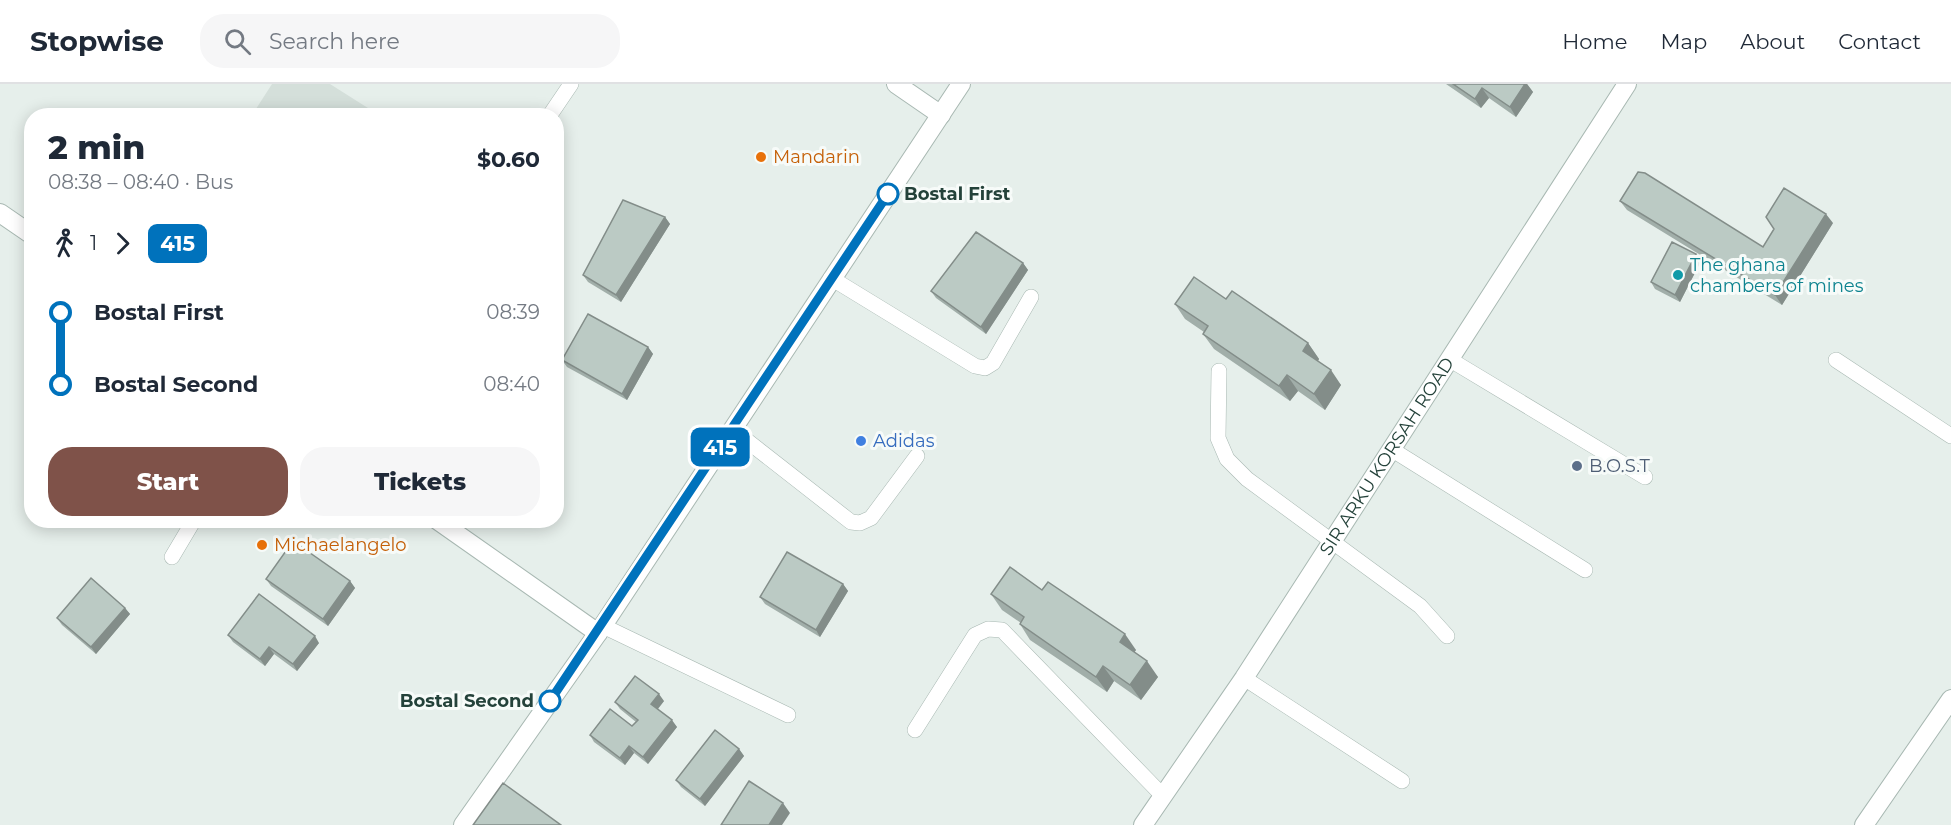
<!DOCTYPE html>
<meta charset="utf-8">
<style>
body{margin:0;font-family:Montserrat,sans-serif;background:#f6f6f7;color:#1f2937;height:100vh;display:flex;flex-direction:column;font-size:22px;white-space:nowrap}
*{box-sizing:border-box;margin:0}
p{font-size:20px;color:#747a83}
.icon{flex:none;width:33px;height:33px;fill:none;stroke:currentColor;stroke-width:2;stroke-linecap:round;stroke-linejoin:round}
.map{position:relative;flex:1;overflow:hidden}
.sheet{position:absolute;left:24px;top:24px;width:540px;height:420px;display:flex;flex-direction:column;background:#fff;border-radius:24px;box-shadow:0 3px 15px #0003}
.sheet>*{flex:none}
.badge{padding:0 12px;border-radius:9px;font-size:21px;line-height:39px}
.map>.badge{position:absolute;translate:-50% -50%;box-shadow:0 0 0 3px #fff}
.legs{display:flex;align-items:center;gap:9px;height:66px;padding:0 24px;font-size:20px}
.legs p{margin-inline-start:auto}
.headline{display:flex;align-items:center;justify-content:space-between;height:102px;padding:0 24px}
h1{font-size:33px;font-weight:800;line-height:45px}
.button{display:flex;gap:12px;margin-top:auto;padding:12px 24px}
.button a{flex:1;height:69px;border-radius:24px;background:#7f5249;color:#fff;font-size:24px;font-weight:800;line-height:69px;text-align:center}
.button a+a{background:#f6f6f7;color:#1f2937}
ul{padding:0 24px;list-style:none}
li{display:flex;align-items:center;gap:21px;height:72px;font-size:22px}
li i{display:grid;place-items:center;width:9px;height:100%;margin:0 8px;background:currentColor}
li i::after{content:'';width:15px;height:15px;margin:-8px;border:4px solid;border-radius:50%;background:#fff}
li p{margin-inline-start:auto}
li:first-child i{background:linear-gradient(#0000 50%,currentColor 0)}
li:last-child i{background:linear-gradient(currentColor 50%,#0000 0)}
header{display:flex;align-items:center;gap:36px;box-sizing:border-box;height:84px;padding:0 30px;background:#fff;border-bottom:2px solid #e0e1e3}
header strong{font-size:28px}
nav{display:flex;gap:33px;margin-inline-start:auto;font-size:21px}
.search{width:420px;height:54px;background:#f6f6f7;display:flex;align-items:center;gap:15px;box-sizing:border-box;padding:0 21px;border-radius:24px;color:#747a83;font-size:22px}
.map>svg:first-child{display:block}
.built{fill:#d4dfda}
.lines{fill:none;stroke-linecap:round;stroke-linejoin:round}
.service-casing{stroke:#a8b8b2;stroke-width:16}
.minor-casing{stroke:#a8b8b2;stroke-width:20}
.tertiary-casing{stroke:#a8b8b2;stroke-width:20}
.service{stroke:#fff;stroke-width:15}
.minor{stroke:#fff;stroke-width:18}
.tertiary{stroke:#fff;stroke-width:18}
.wall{fill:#a1aea9}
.shaded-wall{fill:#838d89}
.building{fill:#bbcac4;stroke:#838d89;stroke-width:1.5}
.line-1-casing{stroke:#fff;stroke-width:14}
.line-1{stroke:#0072bc;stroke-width:9}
.food-dot{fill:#e8710a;stroke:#f7fbf9;stroke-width:2}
.stop-1-dot{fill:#fff;stroke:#0072bc;stroke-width:3}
.culture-dot{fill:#0f9aa8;stroke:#f7fbf9;stroke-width:2}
.shop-dot{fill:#3f7fe0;stroke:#f7fbf9;stroke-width:2}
.service-dot{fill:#5c6f8a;stroke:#f7fbf9;stroke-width:2}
.labels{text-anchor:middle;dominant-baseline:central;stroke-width:6;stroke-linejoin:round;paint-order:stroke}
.food-label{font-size:18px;fill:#c56008;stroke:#f7fbf9;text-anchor:start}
.stop-label{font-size:18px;font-weight:bold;fill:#24423a;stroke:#f7fbf9;text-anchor:start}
.culture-label{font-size:18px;fill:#0d838f;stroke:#f7fbf9;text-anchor:start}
.shop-label{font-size:18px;fill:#366cbe;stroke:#f7fbf9;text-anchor:start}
.street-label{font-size:18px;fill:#24423a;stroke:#f7fbf9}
.service-label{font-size:18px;fill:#4e5e75;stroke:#f7fbf9;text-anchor:start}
</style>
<header>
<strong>Stopwise</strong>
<div class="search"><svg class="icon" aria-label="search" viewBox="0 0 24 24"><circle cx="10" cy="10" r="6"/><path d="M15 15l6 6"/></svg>Search here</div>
<nav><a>Home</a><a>Map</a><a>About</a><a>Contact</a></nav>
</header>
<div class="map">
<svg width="1951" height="741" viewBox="0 0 1951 741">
<rect width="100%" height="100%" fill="#e6efeb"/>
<path class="built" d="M272 0H330L379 31H252Z"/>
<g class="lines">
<g class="service-casing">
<path id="service" d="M550 31 571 0
M831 194 975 282 985 284 993 279 1031 213
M1449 275 1645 393
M1836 276 1951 352
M1219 287 1218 354 1227 375 1247 395 1420 522 1447 552
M732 345 851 438 860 439 871 434 917 372
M1391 365 1585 486
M172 473 194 436
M603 542 788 631
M1244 594 1402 697
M915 646 975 551 988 545 1002 546 1162 711"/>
</g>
<g class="minor-casing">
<g id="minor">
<path d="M896 0 941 31"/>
<path d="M0 129 32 151"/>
<path d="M437 436 598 549"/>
<path d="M463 741 598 549 961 0"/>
<path id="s1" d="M1143 741 1244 594 1627 0"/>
</g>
</g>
<g class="tertiary-casing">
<path id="tertiary" d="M1864 741 1951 615"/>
</g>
<use href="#service" class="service"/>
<use href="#minor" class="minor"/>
<use href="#tertiary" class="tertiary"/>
</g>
<path class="wall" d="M1446 0H1527L1533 8 1516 33 1489 14 1481 24Z
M1620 117 1763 163 1833 139 1782 221 1627 126Z
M665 133 670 140 621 218 588 198 583 191Z
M1701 177 1680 218 1655 205 1651 198Z
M1023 179 1028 186 986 250 936 214 931 207Z
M1226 215 1308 259 1319 275 1318 277 1341 301 1325 326 1298 307 1290 317 1214 265 1203 250 1204 248 1185 235 1175 220Z
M648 263 653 270 627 316 567 283 562 276Z
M266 495 350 497 355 504 328 542 271 502Z
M843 500 848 507 820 553 765 520 760 513Z
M1042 506 1136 566 1134 568 1158 593 1141 616 1114 597 1107 608 1030 556 1020 540 1021 539 1002 526 991 510Z
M125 524 130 530 96 570 62 541 57 534Z
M228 551 319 559 297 587 274 570 265 582 233 558Z
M664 617 658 625 677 643 648 680 634 669 625 681 594 658 590 651 632 642 636 638 620 625 615 618Z
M739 665 744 672 705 722 681 703 676 696Z"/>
<path class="shaded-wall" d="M1525 0H1527L1533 8 1516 33 1510 23Z
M1482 4 1489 14 1481 24 1475 15Z
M1826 130 1833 139 1782 221 1775 211Z
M665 133 670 140 621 218 616 211Z
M1696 170 1701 177 1680 218 1675 211Z
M1023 179 1028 186 986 250 981 243Z
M1308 259 1319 275 1314 283 1303 267Z
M648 263 653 270 627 316 622 310Z
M1331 286 1341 301 1325 326 1314 310Z
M1287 291 1298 307 1290 317 1279 302Z
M350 497 355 504 328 542 323 535Z
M843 500 848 507 820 553 816 546Z
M125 524 130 530 96 570 91 563Z
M1125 550 1136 566 1131 573 1120 558Z
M315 552 319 559 297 587 293 580Z
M269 563 274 570 265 582 260 575Z
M1147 577 1158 593 1141 616 1130 601Z
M1103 582 1114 597 1107 608 1096 593Z
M659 610 664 617 656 627 651 620Z
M672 636 677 643 648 680 643 673Z
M629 662 634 669 625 681 620 674Z
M739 665 744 672 705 722 700 715Z
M783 719 790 729 782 741H769Z"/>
<path class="building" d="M1453 0H1525L1510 23 1482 4 1475 15Z
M1638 88 1645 89 1763 163 1774 145 1766 133 1784 104 1826 130 1775 211 1620 117Z
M623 116 665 133 616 211 583 191Z
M976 148 1023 179 981 243 931 207Z
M1672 158 1696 170 1675 211 1651 198Z
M1194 193 1226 215 1232 207 1308 259 1303 267 1331 286 1314 310 1287 291 1279 302 1203 250 1208 242 1175 220Z
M588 230 648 263 622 310 562 276Z
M293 457 350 497 323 535 266 495Z
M787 468 843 500 816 546 760 513Z
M1010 483 1042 506 1048 498 1125 550 1120 558 1147 577 1130 601 1103 582 1096 593 1020 540 1024 533 991 510Z
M91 494 125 524 91 563 57 534Z
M259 510 315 552 293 580 269 563 260 575 228 551Z
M635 592 659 610 651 620 672 636 643 673 629 662 620 674 590 651 610 625 632 642 638 636 615 618Z
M715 646 739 665 700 715 676 696Z
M749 697 783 719 769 741H721Z
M503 699 561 741H473Z"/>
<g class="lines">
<g class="line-1-casing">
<path id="line-1" d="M550 617 888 110"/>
</g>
<use href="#line-1" class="line-1"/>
</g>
<g class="food-dot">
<circle cx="761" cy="73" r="6"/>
<circle cx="262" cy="461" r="6"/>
</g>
<g class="stop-1-dot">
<circle cx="888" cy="110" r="10"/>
<circle cx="550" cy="617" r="10"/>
</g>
<circle class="culture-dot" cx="1678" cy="191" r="6"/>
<circle class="shop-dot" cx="861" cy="357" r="6"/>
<circle class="service-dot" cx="1577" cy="382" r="6"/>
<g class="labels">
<g class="food-label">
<text x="773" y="73">Mandarin</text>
<text x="274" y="461">Michaelangelo</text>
</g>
<g class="stop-label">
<text x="904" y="110">Bostal First</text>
<text x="534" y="617" text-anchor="end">Bostal Second</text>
</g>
<g class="culture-label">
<text x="1690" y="181">The ghana<tspan x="1690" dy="21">chambers of mines</tspan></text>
</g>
<g class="shop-label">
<text x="873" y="357">Adidas</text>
</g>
<g class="street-label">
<text stroke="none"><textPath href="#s1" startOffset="442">SIR ARKU KORSAH ROAD</textPath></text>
</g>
<g class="service-label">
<text x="1589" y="382">B.O.S.T</text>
</g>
</g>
</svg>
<b class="badge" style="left:720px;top:363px;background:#0072bc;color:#fff">415</b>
<section class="sheet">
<div class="headline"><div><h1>2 min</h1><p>08:38 – 08:40 · Bus</p></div><b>$0.60</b></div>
<div class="legs"><svg class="icon" aria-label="walk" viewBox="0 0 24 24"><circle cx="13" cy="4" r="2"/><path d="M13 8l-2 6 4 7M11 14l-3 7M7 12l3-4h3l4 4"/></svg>1<svg class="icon" aria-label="forward" viewBox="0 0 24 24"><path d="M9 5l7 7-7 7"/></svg><b class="badge" style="background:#0072bc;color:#fff">415</b></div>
<ul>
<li><i style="color:#0072bc"></i><b>Bostal First</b><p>08:39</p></li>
<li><i style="color:#0072bc"></i><b>Bostal Second</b><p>08:40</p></li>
</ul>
<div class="button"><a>Start</a><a>Tickets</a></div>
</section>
</div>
